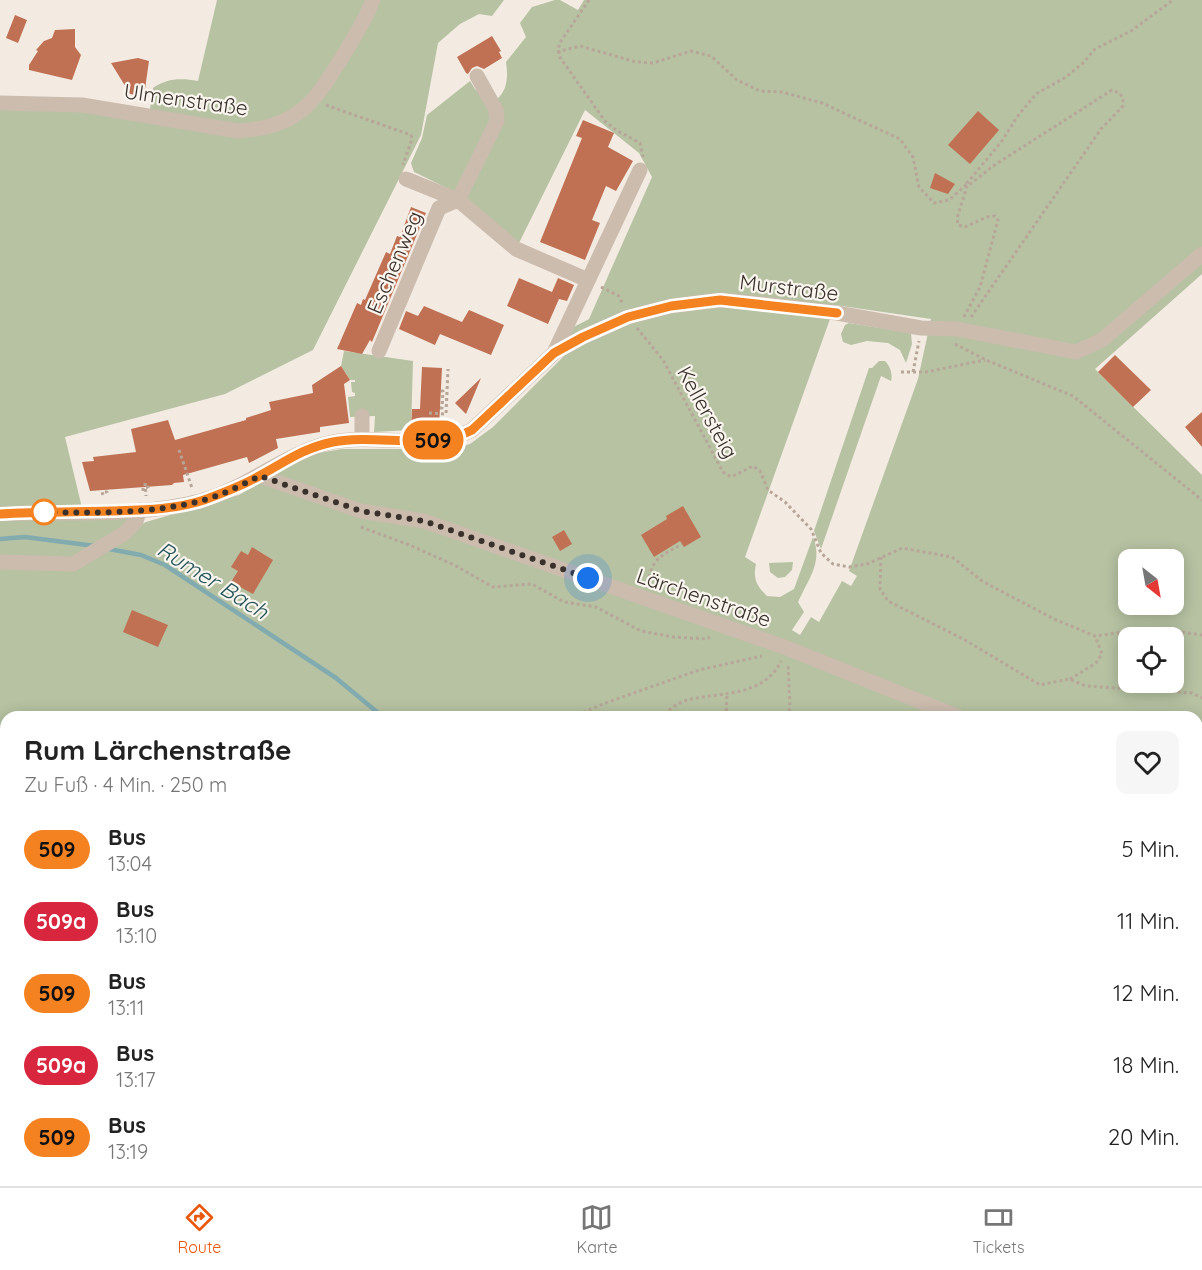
<!DOCTYPE html>
<html lang="de">
<meta charset="utf-8">
<style>
body{margin:0;font-family:Quicksand,sans-serif;background:#f6f6f6;color:#222;height:100vh;display:flex;flex-direction:column;font-size:22px;white-space:nowrap}
*{box-sizing:border-box;margin:0}
p{font-size:20px;color:#767676}
.icon{flex:none;width:33px;height:33px;fill:none;stroke:currentColor;stroke-width:2;stroke-linecap:round;stroke-linejoin:round}
.map{position:relative;flex:1;overflow:hidden}
.details{position:absolute;left:0px;top:711px;width:1203px;height:476px;display:flex;flex-direction:column;background:#fff;border-radius:18px 18px 0 0;box-shadow:0 3px 15px #0003}
.details>*{flex:none}
.badge{padding:0 12px;border-radius:20px;font-size:21px;line-height:39px}
.needle{width:39px;rotate:149deg}
.tools{position:absolute;left:1118px;top:549px;display:grid;gap:12px}
.tools a{display:grid;place-items:center;width:66px;height:66px;border-radius:12px;background:#fff;box-shadow:0 3px 15px #0003;font-size:30px}
.you{position:absolute;width:30px;height:30px;margin:-15px;border:4px solid #fff;border-radius:50%;background:#1a73e8;box-shadow:0 0 0 9px #1a73e833}
.map>.badge{position:absolute;translate:-50% -50%;box-shadow:0 0 0 3px #fff}
.round{display:grid;place-items:center;flex:none;width:63px;height:63px;border-radius:12px;background:#f6f6f6}
.head{display:flex;align-items:center;justify-content:space-between;height:102px;padding:0 24px}
h1{font-size:28px;font-weight:700;line-height:45px}
ul{padding:0;list-style:none}
li{display:flex;align-items:center;gap:18px;height:72px;padding:0 24px}
li div{flex:1}
li b{display:block;font-size:22px}
li em{font-style:normal}
li .badge{min-width:66px;font-weight:700;text-align:center}
.tab-bar{display:flex;justify-content:space-around;align-items:center;height:84px;border-top:2px solid #e0e0e0;background:#fff;font-size:16px;color:#767676}
.tab-bar a{display:grid;justify-items:center;gap:3px}
.tab-bar .selected{color:#ea580c}
.map>svg:first-child{display:block}
.green{fill:#b6c2a2;fill-rule:evenodd}
.lines{fill:none;stroke-linecap:round;stroke-linejoin:round}
.stream{stroke:#82abaf;stroke-width:4.5}
.building{fill:#c07153}
.path{stroke:#b7a698;stroke-width:3;stroke-dasharray:3 3;stroke-linecap:butt}
.minor{stroke:#cbbcae;stroke-width:15}
.line-casing{stroke:#fff;stroke-width:14}
.line{stroke:#f58220;stroke-width:9}
.walk{stroke:#3a312c;stroke-width:6;stroke-dasharray:0 10.8}
.stop-dot{fill:#fff;stroke:#f58220;stroke-width:3}
.labels{text-anchor:middle;dominant-baseline:central;stroke-width:4.5;stroke-linejoin:round;paint-order:stroke}
.street-label{font-size:21px;fill:#3a312c;stroke:#faf5ef}
.water-label{font-size:22px;font-style:italic;fill:#23555a;stroke:#faf5ef}
</style>
<div class="map">
<svg width="1202" height="1186" viewBox="0 0 1202 1186">
<rect width="100%" height="100%" fill="#f3ebe2"/>
<path class="green" d="M217 0H504L492 16 479 14 460 24 438 43 421 135 313 350 225 394 65 437 83 512 140 510 128 531 146 522 239 495 295 462 318 453 342 449H452L470 444 493 427 566 354 570 338V329L589 319 652 177 639 153 585 110 516 249 449 189 414 172 411 163 422 138 427 115 470 81 475 89 485 99H497C508 90 508 75 506 62L526 37 520 23 532 7 555 0H560L578 10 584 0H1202V274L1095 369 1202 475V1186H0V103L149 116 153 88C167 78 181 78 198 81ZM835 305 931 319 918 379 849 571 857 576 851 586 842 581 819 622 811 617 800 635 792 630 804 612 798 602C809 578 823 562 813 537L794 589 780 597 767 596C756 585 753 579 756 564L745 557ZM1128 560H1173V604H1128ZM1128 638H1173V682H1128ZM718 716 1197 717V1180H6V717Z
M849 323 911 333 912 344 906 363 900 350 888 343 867 341 851 345 843 342 841 334 845 325Z
M344 351 413 361 411 430 374 432 375 416 350 417 348 397 355 396V393L352 392 351 382H355V380H350L341 366Z
M879 361H885C890 366 893 374 891 381L881 376 821 549 814 531 869 368H872Z
M793 562 792 570 785 577 778 578 770 572 769 563Z"/>
<g class="lines">
<path class="stream" d="M0 539 25 537 95 546
M109 549 141 555 165 565 336 678 383 717
M1197 949 1202 950"/>
</g>
<path class="building" d="M15 15 27 20 18 43 6 38Z
M75 29V47L81 55 72 80 29 70V65L38 51 36 50 44 41 52 38 55 30Z
M492 36 501 51 499 52 502 58 484 69 477 66 472 68 468 74 466 73 457 57Z
M138 58 149 61 144 96 130 94 111 63Z
M978 111 999 130 970 164 948 145Z
M583 120 614 133 608 147 633 161 616 191 606 186 592 220 600 223 585 260 540 242 582 138 576 136Z
M935 173 955 184 948 194 930 188Z
M411 207 426 213 372 342 370 340 362 354 337 349 357 303 361 305 363 299 365 300 386 252 390 254 397 236 400 237Z
M519 278 552 292 558 278 574 285 567 301 559 299 548 324 507 306Z
M424 306 462 322 469 310 504 325 491 355 440 334 435 345 399 329 406 311 418 316Z
M1115 355 1151 390 1133 407 1098 372Z
M341 366 350 380 344 384 349 423 320 427V432L276 439 278 448 249 463 247 457 183 475 184 482 174 483 172 485 90 491 82 462 94 461 93 457 136 452 131 429 168 420 175 440 246 420V418L271 410 269 402 313 393 312 385Z
M422 367 442 368 439 427 428 430H411L412 409H420Z
M481 378 466 414 455 403Z
M1202 412V447L1185 427Z
M683 506 701 537 684 547 680 541 654 557 641 535 667 519 666 516Z
M564 530 572 544 560 551 552 537Z
M252 547 273 560 253 594 231 582 238 571 231 567 241 551 248 555Z
M132 610 168 625 158 647 123 632Z"/>
<g class="lines">
<path class="path" d="M589 0 559 44V56L605 121 616 130 640 143 643 157
M557 52 580 46 636 62 653 63 691 51 711 56 737 80 760 91 782 92 822 103 900 139 913 157 919 187 934 203 949 200 967 184
M326 105 411 135 412 139 403 165
M601 287 619 296 623 305
M964 317 980 287 998 220 995 216 987 217 965 227 958 225 957 218 967 186
M971 317 1101 129 1123 106C1124 97 1121 93 1112 90L993 166 969 185 967 183 1002 141 1017 117 1036 94 1066 77 1083 63 1095 49 1131 31 1173 0
M637 328 663 360 723 472 731 477 753 466 760 471 768 490 785 502 811 529 821 553 833 564 849 567 867 564 902 548 952 557 982 581 1054 619 1095 636 1152 628 1202 635
M955 344 986 360 1073 396 1202 500
M901 372H926L985 360
M913 372 919 341
M440 408H442L443 391H441
M429 413 446 414 448 369
M179 450 192 488
M145 483 146 496
M143 491V488L148 487V490
M103 495 102 492H107V494
M361 527 412 546 456 566 493 587 532 584 564 602 596 607 641 631 673 637 707 639 710 637
M881 557 880 589 888 601 965 640 1040 685 1069 679 1086 686 1192 693 1202 698
M648 583C652 558 661 556 682 544
M1070 679 1096 663 1102 654 1095 636
M572 717 603 704 699 670 762 656
M659 717C667 712 677 703 687 700 721 692 764 697 781 661
M726 717 727 694
M788 717 790 706 788 665
M0 780 6 791
M1197 905 1202 901
M1197 971H1202
M331 1186 333 1180
M353 1186 354 1180"/>
<path class="minor" d="M0 103 82 105 238 131C299 127 314 103 344 54 355 36 366 19 373 0
M406 179 458 200 497 121 496 110 477 76
M379 351 439 208 458 200 516 249 588 280
M554 353 640 170
M362 416V439
M260 476 361 511 424 521 787 648 959 717
M0 514C66 511 136 518 200 501 249 488 285 452 333 442 378 433 430 452 472 430L554 353 583 337 628 317 671 306 720 300 773 305 837 313 921 328 957 329 1076 352 1102 340 1202 254
M0 562 73 564 125 533 136 521 140 510
M1197 808 1202 812"/>
</g>
<g class="lines">
<g class="line-casing">
<path id="line" d="M0 514C37 512 73 512 110 511 141 510 174 510 204 500 223 493 242 486 259 476 285 462 303 448 333 442 378 433 431 452 472 430L554 353 583 337 628 317 671 306 720 300 837 313"/>
</g>
<use href="#line" class="line"/>
<path class="walk" d="M44 512C91 513 151 514 200 501 221 496 241 485 260 476L361 511 424 521 588 578"/>
</g>
<circle class="stop-dot" cx="44" cy="512" r="12"/>
<g class="labels">
<g class="street-label">
<text transform="translate(186 99) rotate(8)">Ulmenstraße</text>
<text transform="translate(394 262) rotate(-67)">Eschenweg</text>
<text transform="translate(789 287) rotate(7)">Murstraße</text>
<text transform="translate(708 412) rotate(61)">Kellersteig</text>
<text transform="translate(704 597) rotate(19)">Lärchenstraße</text>
</g>
<g class="water-label">
<text transform="translate(213 580) rotate(32)">Rumer Bach</text>
</g>
</g>
</svg>
<div class="tools">
<a><svg class="needle" viewBox="-14 -14 28 28"><path d="M0-13l5 13h-10z" fill="#e53935"/><path d="M0 13l5-13h-10z" fill="#767676"/></svg></a>
<a><svg class="icon" aria-label="locate" viewBox="0 0 24 24"><circle cx="12" cy="12" r="6"/><path d="M12 2v4M12 18v4M2 12h4M18 12h4"/></svg></a>
</div>
<div class="you" style="left:588px;top:578px"></div>
<b class="badge" style="left:433px;top:440px;background:#f58220;color:#111">509</b>
<section class="details">
<div class="head"><div><h1>Rum Lärchenstraße</h1><p>Zu Fuß · 4 Min. · 250 m</p></div><a class="round"><svg class="icon" aria-label="heart" viewBox="0 0 24 24"><path d="M12 20l-8-8c-3-5 5-10 8-4 3-6 11-1 8 4z"/></svg></a></div>
<ul>
<li><span class="badge" style="background:#f58220;color:#111">509</span><div><b>Bus</b><p>13:04</p></div><em>5 Min.</em></li>
<li><span class="badge" style="background:#d7263d;color:#fff">509a</span><div><b>Bus</b><p>13:10</p></div><em>11 Min.</em></li>
<li><span class="badge" style="background:#f58220;color:#111">509</span><div><b>Bus</b><p>13:11</p></div><em>12 Min.</em></li>
<li><span class="badge" style="background:#d7263d;color:#fff">509a</span><div><b>Bus</b><p>13:17</p></div><em>18 Min.</em></li>
<li><span class="badge" style="background:#f58220;color:#111">509</span><div><b>Bus</b><p>13:19</p></div><em>20 Min.</em></li>
</ul>
</section>
</div>
<nav class="tab-bar">
<a class="selected"><svg class="icon" aria-label="directions" viewBox="0 0 24 24"><path d="M12 3l9 9-9 9-9-9zM9 14v-3h6M13 9l2 2-2 2"/></svg>Route</a>
<a><svg class="icon" aria-label="map" viewBox="0 0 24 24"><path d="M3 6l6-2 6 2 6-2v14l-6 2-6-2-6 2zM9 4v14M15 6v14"/></svg>Karte</a>
<a><svg class="icon" aria-label="tickets" viewBox="0 0 24 24"><path d="M3 7h18v10H3zM15 7v10"/></svg>Tickets</a>
</nav>
